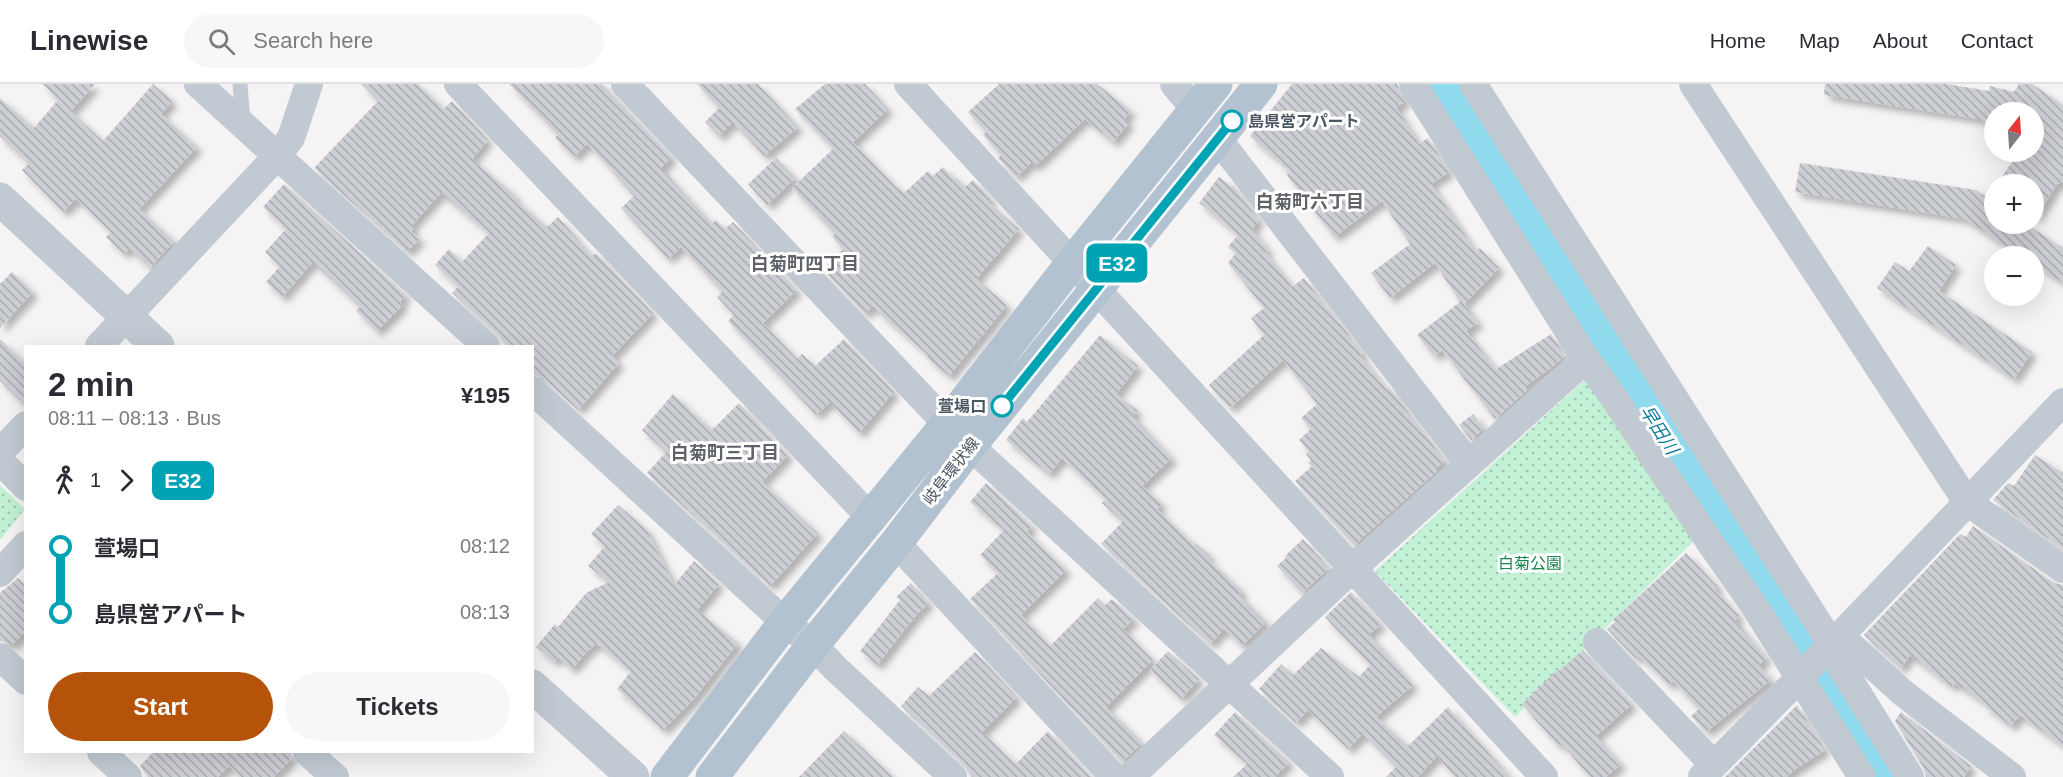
<!DOCTYPE html>
<meta charset="utf-8">
<style>
body{margin:0;font-family:Arial,"Noto Sans JP",sans-serif;background:#f7f7f7;color:#2b2b33;height:100vh;display:flex;flex-direction:column;font-size:22px;white-space:nowrap}
*{box-sizing:border-box;margin:0}
p{font-size:20px;color:#7c7c81}
.icon{flex:none;width:33px;height:33px;fill:none;stroke:currentColor;stroke-width:2;stroke-linecap:round;stroke-linejoin:round}
.map{position:relative;flex:1;overflow:hidden}
.details{position:absolute;left:24px;top:261px;width:510px;height:408px;display:flex;flex-direction:column;background:#fff;border-radius:0px;box-shadow:0 6px 24px #0002}
.details>*{flex:none}
.badge{padding:0 12px;border-radius:9px;font-size:21px;line-height:39px}
.needle{width:39px;rotate:17deg}
.fabs{position:absolute;left:1984px;top:18px;display:grid;gap:12px}
.fabs a{display:grid;place-items:center;width:60px;height:60px;border-radius:50%;background:#fff;box-shadow:0 6px 24px #0002;font-size:30px}
.map>.badge{position:absolute;translate:-50% -50%;box-shadow:0 0 0 3px #fff}
.legs{display:flex;align-items:center;gap:9px;height:66px;padding:0 24px;font-size:20px}
.legs p{margin-inline-start:auto}
.overview{display:flex;align-items:center;justify-content:space-between;height:102px;padding:0 24px}
h1{font-size:33px;font-weight:700;line-height:45px}
.action{display:flex;gap:12px;margin-top:auto;padding:12px 24px}
.action a{flex:1;height:69px;border-radius:36px;background:#b45309;color:#fff;font-size:24px;font-weight:700;line-height:69px;text-align:center}
.action a+a{background:#f7f7f7;color:#2b2b33}
ul{padding:0 24px;list-style:none}
li{display:flex;align-items:center;gap:21px;height:66px;font-size:22px}
li i{display:grid;place-items:center;width:9px;height:100%;margin:0 8px;background:currentColor}
li i::after{content:'';width:15px;height:15px;margin:-8px;border:4px solid;border-radius:50%;background:#fff}
li p{margin-inline-start:auto}
li:first-child i{background:linear-gradient(#0000 50%,currentColor 0)}
li:last-child i{background:linear-gradient(currentColor 50%,#0000 0)}
header{display:flex;align-items:center;gap:36px;box-sizing:border-box;height:84px;padding:0 30px;background:#fff;border-bottom:2px solid #e1e1e2}
header strong{font-size:28px}
nav{display:flex;gap:33px;margin-inline-start:auto;font-size:21px}
.search{width:420px;height:54px;background:#f7f7f7;display:flex;align-items:center;gap:15px;box-sizing:border-box;padding:0 21px;border-radius:33px;color:#7c7c81;font-size:22px}
.map>svg:first-child{display:block}
.park{fill:url(#park-dots)}
.lines{fill:none;stroke-linecap:round;stroke-linejoin:round}
.river{stroke:#90daee;stroke-width:45}
.building{fill:url(#building-back-hatch);filter:url(#shadow)}
.service{stroke:#c1cad2;stroke-width:15}
.minor{stroke:#c1cad2;stroke-width:28}
.tertiary{stroke:#c1cad2;stroke-width:33}
.primary{stroke:#b3c2d1;stroke-width:33}
.line-1-casing{stroke:#fff;stroke-width:14}
.line-1{stroke:#00a3b4;stroke-width:9}
.stop-1-dot{fill:#fff;stroke:#00a3b4;stroke-width:3}
.labels{text-anchor:middle;dominant-baseline:central;stroke-width:6;stroke-linejoin:round;paint-order:stroke}
.stop-label{font-size:16px;font-weight:bold;fill:#4a5661;stroke:#fff;text-anchor:start}
.street-label{font-size:16px;fill:#4a5661;stroke:#fff}
.park-label{font-size:16px;fill:#17864f;stroke:#fff}
.neighbourhood-label{font-size:18px;font-weight:bold;fill:#5f6368;stroke:#fff}
.water-label{font-size:18px;font-style:italic;fill:#0c7c9b;stroke:#fff}
</style>
<header>
<strong>Linewise</strong>
<div class="search"><svg class="icon" aria-label="search" viewBox="0 0 24 24"><circle cx="10" cy="10" r="6"/><path d="M15 15l6 6"/></svg>Search here</div>
<nav><a>Home</a><a>Map</a><a>About</a><a>Contact</a></nav>
</header>
<div class="map">
<svg width="2063" height="693" viewBox="0 0 2063 693">
<defs>
<pattern id="park-dots" width="8" height="8" patternUnits="userSpaceOnUse" patternTransform="scale(1.5)"><rect width="8" height="8" fill="#c3f1d5"/><path d="M2 2h.1M6 6h.1" fill="none" stroke="#a0c6b0" stroke-width="1.8" stroke-linecap="round"/></pattern>
<pattern id="building-back-hatch" width="6" height="6" patternUnits="userSpaceOnUse" patternTransform="scale(1.5)"><rect width="6" height="6" fill="#cdcfd5"/><path d="M-1 5l2 2M0 0l6 6M5-1l2 2" fill="none" stroke="#a8abb0"/></pattern>
<filter id="shadow"><feDropShadow dx="5.5" dy="5.5" stdDeviation="3" flood-color="#0004"/></filter>
</defs>
<rect width="100%" height="100%" fill="#f5f3f3"/>
<path class="park" d="M1589 292 1698 453 1515 633 1375 487Z
M0 401 25 425 0 456Z"/>
<g class="lines">
<path class="river" d="M1438 0 1880 693"/>
</g>
<path class="building" d="M42 0H95L71 27Z
M153 0 172 17 161 30 197 63 139 125 174 157 150 184 129 164 124 170 106 153 111 148 76 115 63 128 22 86 29 79 0 53V14L34 44 58 16 103 57Z
M361 0H418L444 25 452 17 488 56 472 75 516 112 514 114 547 143 558 133 592 172 596 169 653 229 612 272 619 279 578 326 543 294 532 290V262H507L497 250 452 209 458 203 435 181 449 165 462 178 489 149 441 109 411 142 414 144 411 148 420 155 407 168 314 84 378 17Z
M509 0H602L672 73 661 84 712 140 716 136 725 145 733 138 797 206 763 239 797 275 802 270 815 282 844 255 894 308 859 349 830 318 816 331 728 237 734 231 717 213 722 208 681 163 668 175 621 124 634 112 612 88 613 87 587 60 574 73 555 54 558 51Z
M697 0H758L798 43 764 72 733 38 719 52 705 38 719 24Z
M825 0H865L888 25 853 58 898 105 899 103 904 109 928 87 933 92 943 83 955 96 957 94 965 103 973 96 991 115 988 118 1019 145 976 195 1007 221 949 292 926 273 928 271 886 235 873 222 865 230 823 185 843 165 832 153 835 150 792 104 833 65 795 25Z
M999 0H1097L1131 27 1124 35 1129 39 1113 58 1085 35 1035 82 1032 78 1016 93 998 74 1001 71 983 51 986 48 968 28Z
M1292 0H1397L1405 18 1396 23 1419 60 1428 54 1449 88 1431 100 1476 168 1480 164 1499 184 1464 220 1478 239 1466 247 1496 285 1551 250 1565 272 1551 284 1525 302 1527 306 1495 335 1442 266 1434 272 1417 251 1460 218 1435 179 1390 214 1371 189 1410 160 1382 117 1334 153 1287 91 1290 87 1280 81 1282 78 1265 66 1250 52Z
M1825 0H1946L1989 7 1990 2 2014 8 2019 0H2032L2063 21V100H2057L2034 137V100H1997L2019 68H2034V28H1995V47L1978 35 1824 11Z
M776 74 795 94 767 121 748 100Z
M1800 79 1976 106 1995 119V140H2026L2063 164V199L2034 180V172H2022L1965 135 1795 108Z
M1219 93 1232 103 1233 101 1259 136 1252 145 1268 166 1265 168 1292 203 1304 194 1363 269 1360 271 1386 305 1389 303 1445 377 1435 385 1437 387 1354 461 1295 397 1312 382 1308 379 1311 376 1306 370 1309 367 1299 356 1311 345 1301 334 1317 320 1283 276 1230 324 1209 301 1264 251 1251 234 1264 224 1228 179 1236 169 1228 163 1238 151 1199 119Z
M284 100 406 211 400 218 403 221 377 247 356 227 360 223 313 178 282 213 266 198 280 182 265 168 286 145 263 123Z
M1928 162 1956 181 1939 207 2032 268 2014 295 1877 204 1895 178 1909 187Z
M12 188 33 208 0 244V200Z
M1100 251 1138 282 1116 310 1138 327 1132 331 1172 374 1142 402 1162 420 1157 425 1194 461 1196 459 1210 472 1208 475 1242 507 1239 511 1266 538 1242 562 1224 545 1210 560 1101 460 1122 438 1121 436 1102 419 1106 415 1062 374 1049 390 1006 356 1023 334 1027 338Z
M0 255 26 280V322L0 297Z
M673 310 712 346 739 319 788 371 762 398 818 449 770 502 647 389 666 368 642 346Z
M1473 330 1484 344 1471 356 1459 341Z
M2035 371 2063 389V465L1993 416 2008 399 2014 402Z
M986 399 1032 442 1027 448 1066 486 1021 531 1050 562 1098 514 1105 521 1112 515 1134 535 1123 545 1153 576 1106 623 1142 659 1122 678 970 515 998 489 980 471 1004 446 970 418Z
M618 421 647 446 674 501 694 477 719 500 697 526 738 559 693 616 663 646 617 605 631 587 596 559 590 566 589 565 572 585 558 573 554 578 536 563 555 540 558 543 586 509 609 498 588 482 605 462 591 450Z
M1973 442 2054 499 2063 501V662L2020 631 2011 642 1984 622 1986 620 1955 599 1952 603 1910 571 1901 585 1864 551 1960 450 1966 453Z
M1303 455 1329 484 1302 509 1277 482 1286 474 1285 472Z
M1686 469 1718 503 1715 506 1739 532 1735 537 1767 574 1758 581 1771 596 1706 648 1691 632 1699 625 1673 597 1669 601 1639 572 1636 575 1607 545 1615 538 1613 536Z
M18 494 26 502V547L12 561 0 557V509Z
M911 499 929 519 918 529 877 581 860 567 900 516 896 513Z
M1351 508 1381 540 1369 550 1413 601 1376 633 1408 662 1448 623 1510 693H1455L1437 672 1418 693H1386L1396 683 1363 650 1348 665 1308 626 1296 639 1259 605 1281 580 1293 591 1321 564 1359 593 1370 581 1325 533Z
M1583 566 1632 620 1596 652 1621 680 1606 693H1590L1561 659 1558 662 1522 620 1557 586 1559 587Z
M1168 567 1199 595 1181 615 1150 586Z
M975 568 1017 613 982 648 1016 680 1048 647 1091 693H972L964 681 901 622 918 603 929 612Z
M1797 621 1825 666 1794 686 1787 693H1725Z
M1235 628 1289 678 1275 693H1233L1247 680 1214 651Z
M1901 628 1971 682 1964 693H1926L1923 683 1895 637Z
M844 647 893 693H799Z
M153 668H291L292 674 274 693H241L229 682 218 693H148L140 682Z"/>
<g class="lines">
<path class="service" d="M240 0 243 39"/>
<path class="minor" d="M198 0 486 262
M458 0 870 433
M625 0 947 340
M908 0 1544 693
M1174 0 1195 26
M1413 0 1586 275 1610 308 1711 460 1753 520 1862 693
M1473 0 1831 559 1840 581 1910 693
M1693 0 1967 418 2063 485
M1218 55 1469 380
M99 262 278 71 291 54 309 0
M532 306 777 531 813 561 835 584 953 693
M970 362 1330 693
M0 368 26 341
M0 377 26 403
M896 459 1114 693
M0 489 26 461
M1839 551 1903 609 2012 693
M1597 558 1714 681
M0 573 26 597
M101 668 128 693
M307 668 335 693
M1130 693 1352 485 1586 275
M1702 693C1825 570 1943 443 2063 318"/>
<path class="tertiary" d="M0 115 158 262
M532 602 633 693"/>
<path class="primary" d="M667 693 785 538 947 340 1072 179 1216 0
M712 693 813 561 896 459 970 362 1261 0"/>
</g>
<g class="lines">
<g class="line-1-casing">
<path id="line-1" d="M1002 322 1232 37"/>
</g>
<use href="#line-1" class="line-1"/>
</g>
<g class="stop-1-dot">
<circle cx="1232" cy="37" r="10"/>
<circle cx="1002" cy="322" r="10"/>
</g>
<g class="labels">
<g class="stop-label">
<text x="1248" y="37">島県営アパート</text>
<text x="986" y="322" text-anchor="end">萱場口</text>
</g>
<g class="street-label">
<text transform="translate(951 387) rotate(-52)">岐阜環状線</text>
</g>
<g class="park-label">
<text x="1530" y="479">白菊公園</text>
</g>
<g class="neighbourhood-label">
<text x="1310" y="118">白菊町六丁目</text>
<text x="805" y="180">白菊町四丁目</text>
<text x="725" y="369">白菊町三丁目</text>
</g>
<g class="water-label">
<text transform="translate(1659 346) rotate(57)">早田川</text>
</g>
</g>
</svg>
<div class="fabs">
<a><svg class="needle" viewBox="-14 -14 28 28"><path d="M0-13l5 13h-10z" fill="#e53935"/><path d="M0 13l5-13h-10z" fill="#7c7c81"/></svg></a>
<a>+</a>
<a>−</a>
</div>
<b class="badge" style="left:1117px;top:179px;background:#00a3b4;color:#fff">E32</b>
<section class="details">
<div class="overview"><div><h1>2 min</h1><p>08:11 – 08:13 · Bus</p></div><b>¥195</b></div>
<div class="legs"><svg class="icon" aria-label="walk" viewBox="0 0 24 24"><circle cx="13" cy="4" r="2"/><path d="M13 8l-2 6 4 7M11 14l-3 7M7 12l3-4h3l4 4"/></svg>1<svg class="icon" aria-label="forward" viewBox="0 0 24 24"><path d="M9 5l7 7-7 7"/></svg><b class="badge" style="background:#00a3b4;color:#fff">E32</b></div>
<ul>
<li><i style="color:#00a3b4"></i><b>萱場口</b><p>08:12</p></li>
<li><i style="color:#00a3b4"></i><b>島県営アパート</b><p>08:13</p></li>
</ul>
<div class="action"><a>Start</a><a>Tickets</a></div>
</section>
</div>
